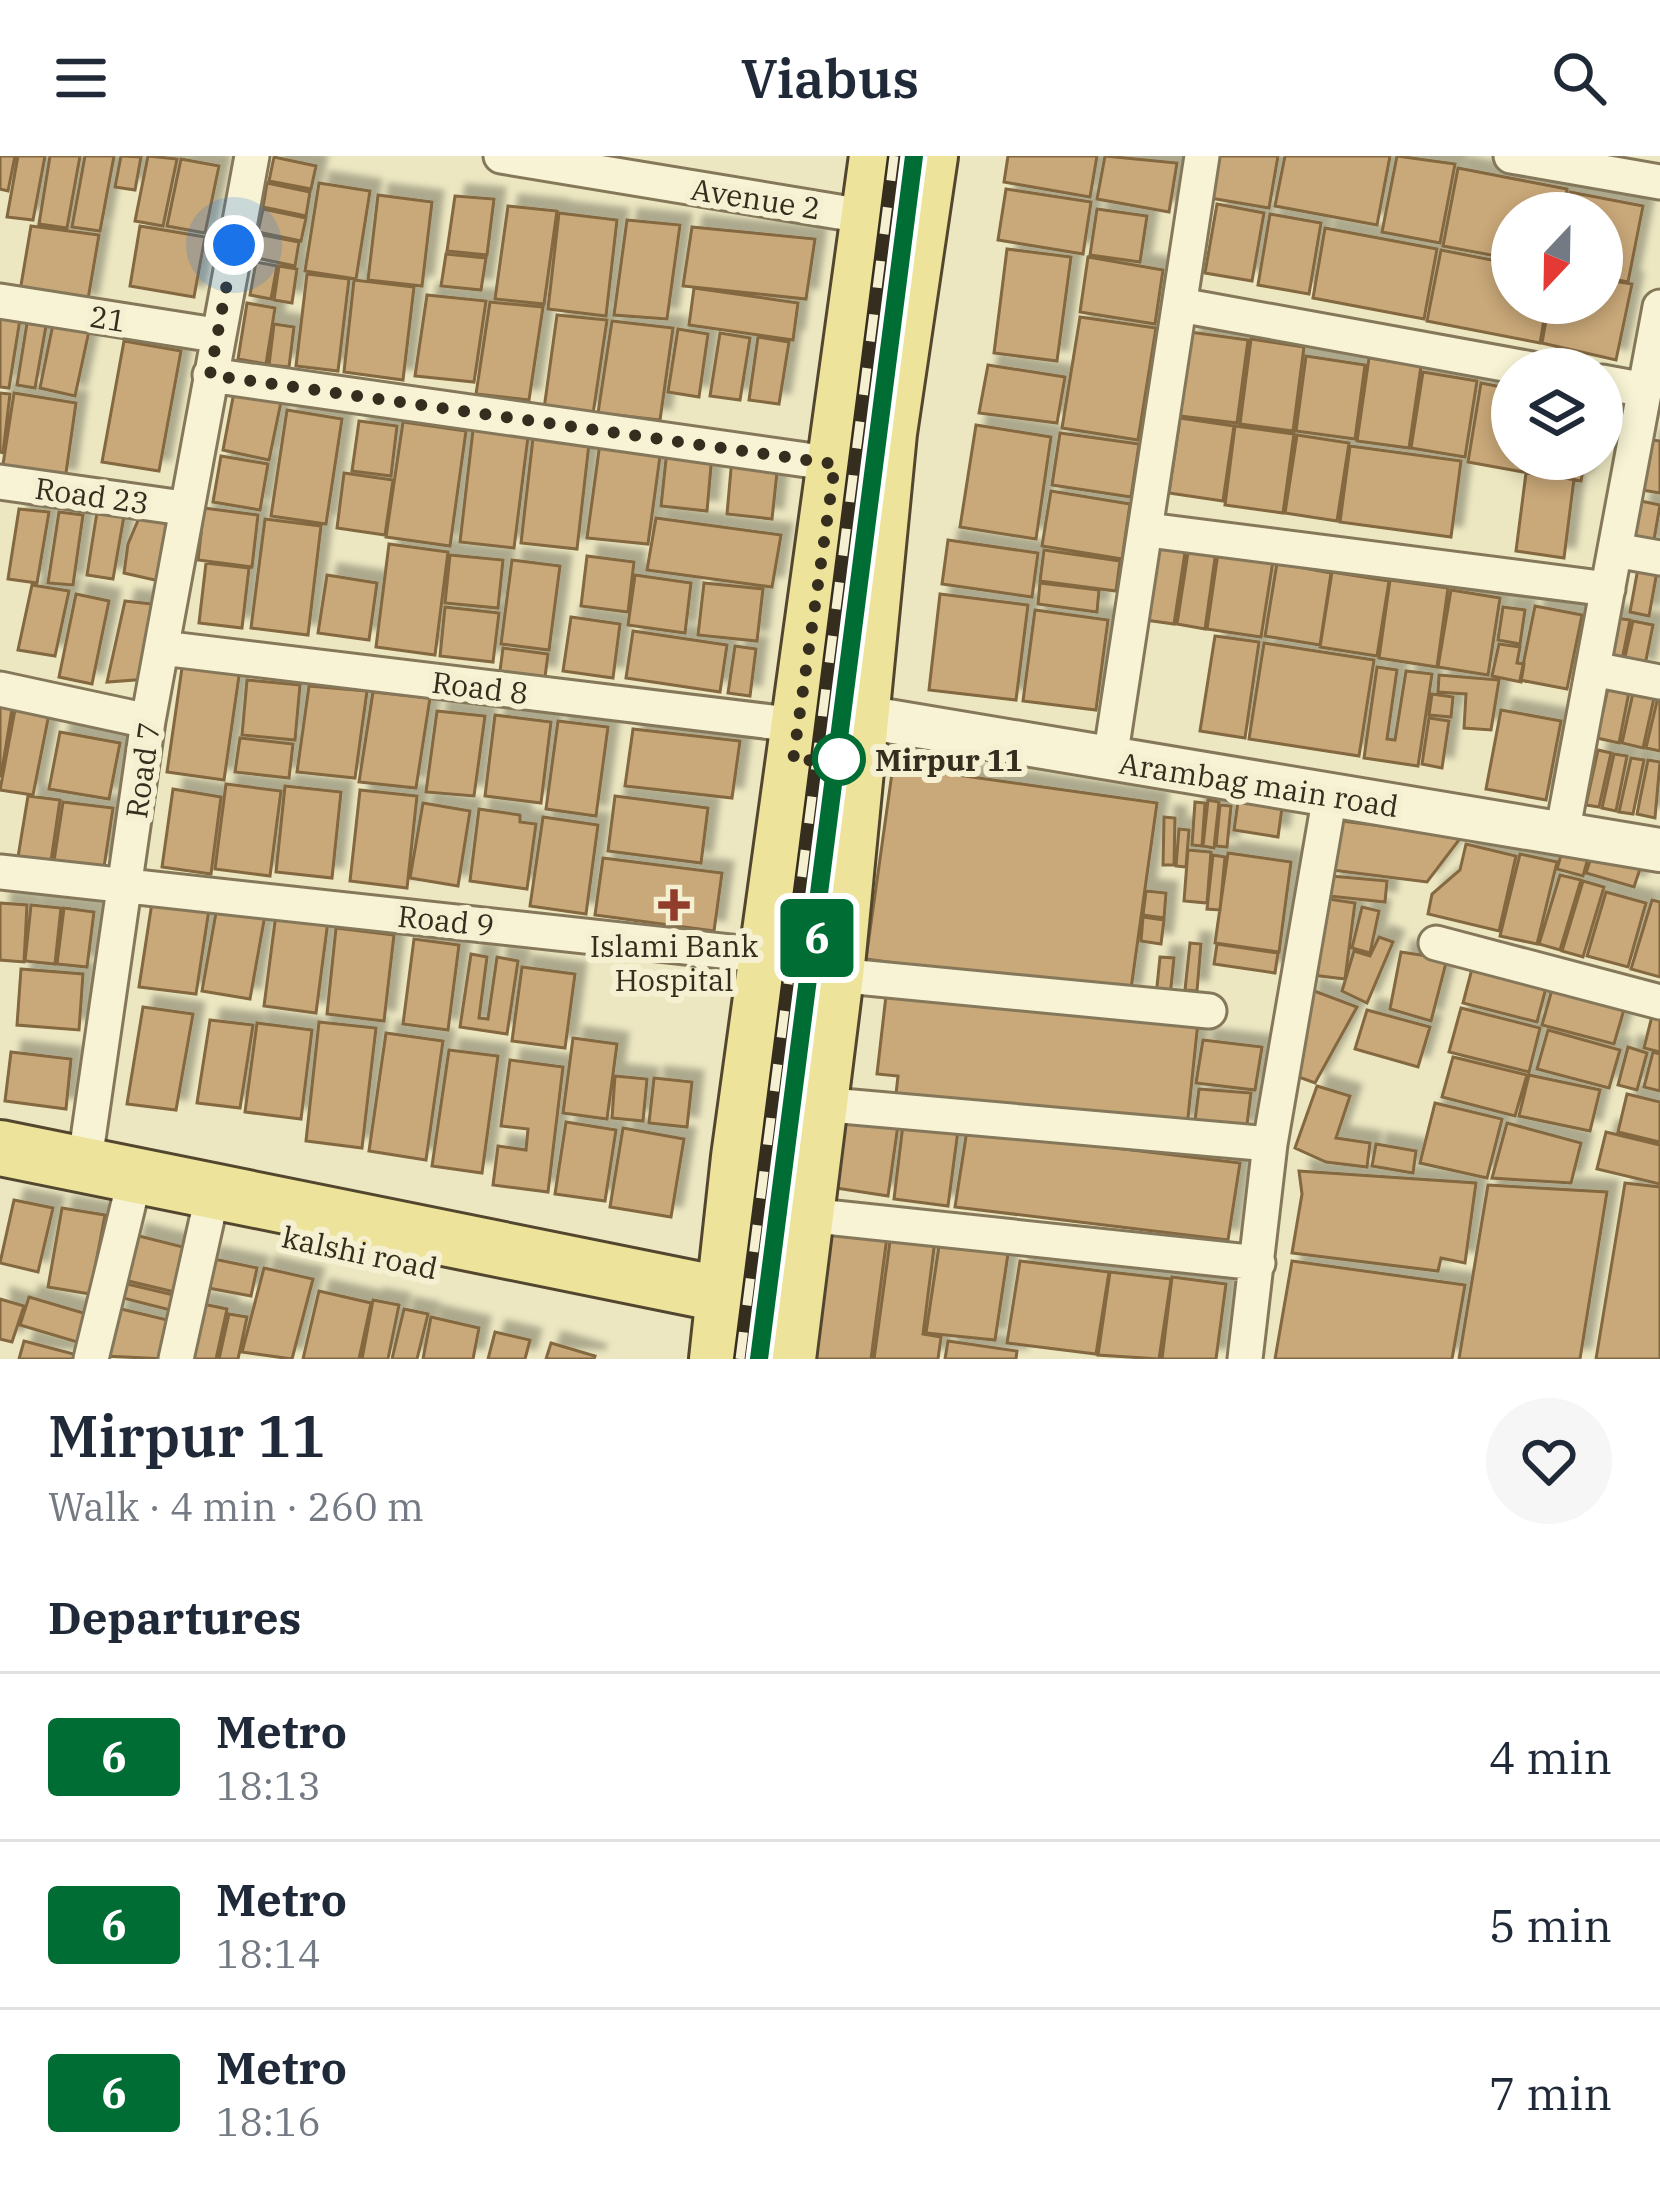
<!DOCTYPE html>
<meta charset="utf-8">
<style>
body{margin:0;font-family:"IBM Plex Serif",serif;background:#f6f6f7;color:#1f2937;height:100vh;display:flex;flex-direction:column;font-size:45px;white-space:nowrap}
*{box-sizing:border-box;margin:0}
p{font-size:39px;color:#747a83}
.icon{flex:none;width:66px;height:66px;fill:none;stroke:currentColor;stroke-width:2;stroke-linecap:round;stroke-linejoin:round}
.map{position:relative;height:1203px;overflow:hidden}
.details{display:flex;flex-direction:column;background:#fff;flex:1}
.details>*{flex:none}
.badge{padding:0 24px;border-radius:9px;font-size:42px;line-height:78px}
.needle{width:78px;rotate:202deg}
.tools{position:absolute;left:1491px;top:36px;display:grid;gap:24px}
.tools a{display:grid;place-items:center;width:132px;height:132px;border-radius:50%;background:#fff;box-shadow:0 6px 18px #0003;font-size:60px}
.you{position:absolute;width:60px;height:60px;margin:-30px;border:9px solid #fff;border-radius:50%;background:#1a73e8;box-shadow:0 0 0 18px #1a73e833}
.map>.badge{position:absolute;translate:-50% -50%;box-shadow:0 0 0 6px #fff}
h2{padding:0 48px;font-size:45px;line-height:108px}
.round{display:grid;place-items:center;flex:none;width:126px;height:126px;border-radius:63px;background:#f6f6f7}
.headline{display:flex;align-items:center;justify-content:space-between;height:204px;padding:0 48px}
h1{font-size:57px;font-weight:600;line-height:90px}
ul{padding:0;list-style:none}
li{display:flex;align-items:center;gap:36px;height:168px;padding:0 48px;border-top:3px solid #e0e1e3}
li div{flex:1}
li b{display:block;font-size:45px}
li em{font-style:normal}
li .badge{min-width:132px;font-weight:700;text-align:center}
header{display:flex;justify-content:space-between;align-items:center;height:156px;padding:0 48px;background:#fff;font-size:54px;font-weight:600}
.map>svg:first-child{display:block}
.building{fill:#c9a879;stroke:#836740;stroke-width:3;filter:url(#shadow)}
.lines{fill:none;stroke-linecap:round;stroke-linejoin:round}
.minor-casing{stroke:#85785a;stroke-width:39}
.tertiary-casing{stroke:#85785a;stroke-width:48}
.primary-casing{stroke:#53462e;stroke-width:60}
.minor{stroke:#f7f3d4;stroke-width:33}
.tertiary{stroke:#f7f3d4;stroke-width:42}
.primary{stroke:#eee39a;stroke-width:54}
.rail-casing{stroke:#352d1d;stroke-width:14}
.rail{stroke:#f4f0d1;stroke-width:9;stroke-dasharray:27;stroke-linecap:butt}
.line-casing{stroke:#fff;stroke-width:27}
.line{stroke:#006e34;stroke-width:18}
.walk{stroke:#352d1d;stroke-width:12;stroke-dasharray:0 21.6}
.stop-dot{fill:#fff;stroke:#006e34;stroke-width:6}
.poi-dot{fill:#923d2c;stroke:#f4f0d1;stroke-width:4.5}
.labels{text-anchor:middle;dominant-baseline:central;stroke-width:12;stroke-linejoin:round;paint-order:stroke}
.street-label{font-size:30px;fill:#352d1d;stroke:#f4f0d1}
.stop-label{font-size:30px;font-weight:bold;fill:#352d1d;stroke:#f4f0d1;text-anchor:start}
.poi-label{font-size:30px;fill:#352d1d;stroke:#f4f0d1}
</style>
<header><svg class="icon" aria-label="menu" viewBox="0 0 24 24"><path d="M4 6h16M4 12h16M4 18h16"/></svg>Viabus<svg class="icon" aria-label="search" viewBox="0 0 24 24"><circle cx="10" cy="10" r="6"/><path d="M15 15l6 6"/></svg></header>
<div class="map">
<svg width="1660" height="1203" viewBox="0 0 1660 1203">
<defs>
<filter id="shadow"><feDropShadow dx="11" dy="-11" stdDeviation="3" flood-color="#0004"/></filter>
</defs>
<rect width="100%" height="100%" fill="#ece7c1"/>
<path class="building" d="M0 0H15L8 35 0 33Z
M18 0H45L33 64 7 61Z
M50 0H80L67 72 39 68Z
M85 0H114L100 75 72 71Z
M121 0 141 1 135 34 115 31Z
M148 0 177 3 163 70 135 65Z
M1008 0H1097L1090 41 1004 26Z
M1105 0 1177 7 1169 56 1097 43Z
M1217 0H1278L1269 52 1210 42Z
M1285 0H1390L1377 69 1275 50Z
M1397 0 1455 8 1440 87 1382 76Z
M274 1 316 10 311 33 269 25Z
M181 3 219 10 205 77 167 70Z
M1458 12 1567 33 1563 57H1512V103L1443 90Z
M267 27 310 36 306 60 263 51Z
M319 27 370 35 356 123 305 115Z
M1006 33 1091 46 1083 98 998 84Z
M1570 36 1643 50 1628 126 1602 121V57H1566Z
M378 39 432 46 422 130 368 124Z
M455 40 494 43 487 99 447 95Z
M1217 48 1264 57 1252 125 1205 117Z
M508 50 557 55 544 148 495 143Z
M263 53 306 62 301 85 258 76Z
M1097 53 1147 60 1140 106 1090 99Z
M559 57 617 64 606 160 548 153Z
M1270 58 1321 67 1309 138 1258 129Z
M627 64 680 69 667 163 614 159Z
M31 70 99 79 87 149 19 141Z
M140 70 205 81 194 141 130 130Z
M692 71 815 83 806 143 683 130Z
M1325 72 1437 93 1424 163 1313 142Z
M257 78 299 86 295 110 252 101Z
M1007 93 1071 101 1057 205 994 197Z
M1441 94 1512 108V147H1547L1540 187 1427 165Z
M446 98 486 102 481 134 441 130Z
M1088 101 1163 114 1155 168 1080 156Z
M256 106 277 110 271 143 250 139Z
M279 110 297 113 292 147 274 144Z
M307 118 349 123 338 215 296 210Z
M1602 123 1632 128 1616 204 1542 187 1549 147H1602Z
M354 124 414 131 403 224 344 216Z
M694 132 798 147 793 184 689 169Z
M427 139 486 145 474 226 415 220Z
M490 146 543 151 529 244 476 238Z
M247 147 275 152 266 208 238 203Z
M557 159 607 164 593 258 544 253Z
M0 160 20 163 9 232 0 231Z
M1080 161 1156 172 1138 284 1062 272Z
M612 165 673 172 660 264 598 257Z
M27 167 46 170 35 232 17 229Z
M53 168 89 175 75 240 40 232Z
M274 168 294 171 289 211 269 209Z
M678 173 708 178 699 241 668 236Z
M1190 176 1248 184 1237 267 1180 260Z
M720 177 750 182 740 244 710 240Z
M758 181 789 186 779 248 749 244Z
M1251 183 1304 191 1293 275 1240 268Z
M124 185 181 195 159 315 102 306Z
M1306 200 1365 209 1355 283 1296 275Z
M1369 202 1421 210 1409 292 1357 285Z
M988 209 1065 221 1057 267 979 257Z
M1423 216 1477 225 1465 301 1411 292Z
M1481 227 1512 233V303H1525L1523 316 1468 306Z
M234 236 281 246 269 304 223 294Z
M0 237 10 238 3 297 0 296Z
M14 237 76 247 65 324 2 315Z
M287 254 342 263 326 368 271 360Z
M1180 262 1234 270 1223 345 1169 337Z
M359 265 397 270 391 320 352 315Z
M403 266 466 275 450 390 386 381Z
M976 269 1051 281 1036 383 960 371Z
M1235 270 1294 278 1283 357 1225 349Z
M473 274 528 281 514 392 460 386Z
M1060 277 1139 288 1131 341 1052 329Z
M1297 279 1349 287 1337 365 1285 357Z
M533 282 589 288 577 393 521 387Z
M1651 284 1660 285V337L1642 334Z
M600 287 661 293 648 388 587 382Z
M1350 290 1461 305 1451 381 1340 366Z
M667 294 712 299 707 355 661 350Z
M221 300 268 308 260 354 213 346Z
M732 302 778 307 772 363 727 358Z
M1528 303H1585L1581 325 1526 315Z
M344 317 393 324 385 379 337 372Z
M1526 317 1574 323 1564 402 1516 395Z
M1051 335 1130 348 1122 403 1042 390Z
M1641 345 1660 349 1652 395 1632 391Z
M204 352 258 359 252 411 198 404Z
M19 353 49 356 37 427 8 423Z
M142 355 170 362 159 425 124 417 128 388Z
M59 356 83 359 73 429 48 427Z
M97 356 124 360 113 423 87 419Z
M656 362 781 379 772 431 647 414Z
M265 363 321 370 308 479 251 472Z
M948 384 1038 397 1032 441 942 428Z
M1157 385 1186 390 1174 468 1145 464Z
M389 388 448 396 435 499 376 491Z
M1189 390 1216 395 1205 473 1177 468Z
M1044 394 1120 405 1116 435 1040 425Z
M1218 397 1273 405 1261 481 1207 473Z
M450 399 503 404 498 452 445 447Z
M587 400 634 406 628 456 581 450Z
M512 404 560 410 549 494 501 488Z
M206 407 249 412 242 472 199 467Z
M1277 407 1331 417 1320 489 1265 480Z
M1639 407 1658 410 1649 460 1630 456Z
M1332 416 1389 425 1377 500 1320 491Z
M327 419 377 427 369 484 318 477Z
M635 419 691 427 685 477 628 469Z
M1390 424 1448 432 1437 511 1379 502Z
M704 427 763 433 757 485 698 479Z
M1040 427 1099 434 1097 456 1038 448Z
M32 429 69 435 55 500 18 494Z
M1451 434 1500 442 1488 519 1438 511Z
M76 438 109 445 92 528 59 521Z
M940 438 1028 449 1016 544 929 534Z
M125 445 161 449 148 523 107 526Z
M1535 450 1582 459 1567 533 1520 524Z
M445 451 499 457 493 506 440 500Z
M1503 451 1525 454 1520 488 1498 484Z
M1035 454 1108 464 1096 554 1023 545Z
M571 461 620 468 613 522 563 515Z
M1609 461 1630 464 1621 509 1600 506Z
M1633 465 1653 469 1644 514 1623 510Z
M633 475 727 489 720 536 626 522Z
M1215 480 1259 486 1245 582 1200 575Z
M1264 487 1374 504 1359 600 1249 583Z
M1499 488 1520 491 1517 507 1524 508 1521 526 1492 520Z
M735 490 756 493 750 540 728 537Z
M503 492 548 498 545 521 500 515Z
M183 505 240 513 224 624 167 616Z
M1377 511 1397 514 1387 583 1395 584 1406 515 1432 518 1418 610 1364 602Z
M1439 519 1499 524 1491 574 1464 572 1466 538 1438 536Z
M247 524 300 529 295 584 242 579Z
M309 530 367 535 355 622 297 616Z
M1608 532 1629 536 1619 587 1597 582Z
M373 536 430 542 416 632 359 626Z
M1633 537 1654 542 1643 592 1622 587Z
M1432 538 1453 541 1451 561 1429 559Z
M1658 541H1660V595L1646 592Z
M17 543 51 548 33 639 0 634Z
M0 551 12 553 1 620H0Z
M1501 554 1561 565 1546 644 1486 633Z
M437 555 485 560 474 640 426 636Z
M495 559 551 566 541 647 485 640Z
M1429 562 1449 565 1442 612 1422 608Z
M558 565 608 571 596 660 546 653Z
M633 573 740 585 732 642 625 630Z
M60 576 120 587 109 643 49 633Z
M240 582 293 588 289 622 235 616Z
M1598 594 1611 597 1599 651 1586 649Z
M1614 598 1627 600 1616 655 1602 652Z
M1631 602 1644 604 1633 658 1619 656Z
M1648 604 1660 606 1655 662 1637 658Z
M893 610 1157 647 1130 840 866 803Z
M226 628 281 635 270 720 215 713Z
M285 630 341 636 332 722 276 716Z
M173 633 221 641 211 718 162 711Z
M360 634 417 640 407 732 350 725Z
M28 640 60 644 51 705 18 701Z
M615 640 708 652 701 707 608 695Z
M1208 644 1219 646 1214 692 1203 690Z
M63 646 113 652 104 711 54 705Z
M1195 646 1205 647 1202 690 1192 689Z
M1238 646 1282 652 1278 681 1234 674Z
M423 647 470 655 458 730 410 722Z
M1220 649 1231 650 1227 691 1216 690Z
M479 653 520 659V666L536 668 527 733 470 725Z
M543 661 598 669 586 758 530 750Z
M1164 661 1175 662 1174 709H1163Z
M1342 665 1462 680 1427 726 1332 714Z
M1179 673 1189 674 1186 711 1176 710Z
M1566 681 1592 688 1583 720 1557 713Z
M1597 684 1645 698 1634 731 1586 717Z
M1466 688 1516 700 1499 775 1428 758 1432 738 1460 714Z
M1188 694 1211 696 1207 747 1184 745Z
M1228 697 1291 706 1279 796 1215 787Z
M1520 698 1557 706 1537 788 1500 780Z
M1213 699 1225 701 1220 754 1207 753Z
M603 702 722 717 714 775 595 759Z
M1560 719 1581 724 1560 794 1539 788Z
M1331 720 1387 725 1385 746 1329 740Z
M1583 725 1604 731 1583 801 1562 795Z
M1146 735 1166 737 1164 762 1143 759Z
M1606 736 1646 747 1628 811 1587 800Z
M153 740 210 747 196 838 139 831Z
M1322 742 1355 747 1345 823 1312 819Z
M1652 744 1660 746V821L1631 813Z
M0 747 27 749 24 806 0 804Z
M31 749 61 752 55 808 25 805Z
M217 751 265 759 250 843 202 835Z
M1362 751 1379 755 1370 797 1352 792Z
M64 752 94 756 87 811 57 808Z
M276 758 328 765 316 857 264 850Z
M1143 761 1164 764 1161 788 1141 785Z
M336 772 394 779 384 865 327 858Z
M1379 781 1393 786 1367 847 1342 835 1354 795 1370 800Z
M414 783 459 789 448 874 403 868Z
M1190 787 1201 788 1197 835 1185 834Z
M1217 788 1278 797 1275 817 1214 808Z
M1401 796 1447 803 1431 865 1390 853Z
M471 798 487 801 479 862 488 863 497 801 518 805 507 878 460 871Z
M1160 801 1174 802 1170 841 1156 840Z
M1473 809 1547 828 1537 866 1463 847Z
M522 811 575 818 565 892 512 885Z
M21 813 83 818 79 874 17 869Z
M1553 830 1625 850 1614 888 1542 869Z
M887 831 1198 866 1187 971 896 938 898 920 877 918Z
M1309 833 1357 851 1315 927 1296 920Z
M143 851 193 858 176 954 127 948Z
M1461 852 1540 872 1529 916 1449 896Z
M1654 852 1660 853V896L1644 892Z
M1367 854 1430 871 1418 911 1355 893Z
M210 864 253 869 240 952 197 947Z
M319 866 376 872 362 992 306 985Z
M257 867 312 874 301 963 245 956Z
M1548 874 1620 894 1609 932 1537 913Z
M386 877 443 885 426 1004 369 995Z
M573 882 617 888 607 963 563 957Z
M1203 884 1262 891 1255 934 1196 927Z
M1628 891 1647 897 1637 934 1618 929Z
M449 894 498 900 482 1017 432 1010Z
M11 896 71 903 66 953 5 945Z
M1653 896 1660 898V935L1644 931Z
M1453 901 1527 919 1515 960 1442 941Z
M510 904 563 911 548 1036 493 1029 498 990 526 994 528 973 501 970Z
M1529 919 1600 934 1590 975 1519 960Z
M615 920 647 923 643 965 612 962Z
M654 922 692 926 687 971 649 967Z
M1317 930 1350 940 1336 982 1370 987 1367 1011 1326 1006 1295 992Z
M1199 933 1251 937 1246 976 1194 972Z
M1627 938 1660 946V986L1618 976Z
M1435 947 1502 963 1487 1022 1420 1007Z
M847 955 899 962 888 1040 836 1032Z
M904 960 959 967 948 1050 894 1043Z
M566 966 616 974 605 1045 555 1038Z
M1507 967 1581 987 1571 1027 1492 1022Z
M623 972 684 983 671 1061 610 1051Z
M967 974 1240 1007 1228 1084 955 1051Z
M1606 976 1660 989V1028L1597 1013Z
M1376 988 1416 995 1413 1017 1372 1010Z
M1299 1015 1476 1027 1465 1107 1441 1102 1438 1115 1292 1097 1302 1038Z
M1625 1027 1660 1031V1203H1596Z
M1488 1029 1607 1036 1580 1203H1459Z
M14 1044 53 1052 38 1116 0 1107Z
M62 1052 105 1059 90 1138 48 1131Z
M831 1074 887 1081 871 1203H814Z
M891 1078 935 1084 923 1178 941 1181 938 1203H874Z
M135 1079 195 1094 183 1138 124 1124Z
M939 1090 1008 1098 995 1184 926 1177Z
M209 1102 257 1112 251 1140 203 1131Z
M1020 1105 1109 1116 1096 1198 1007 1187Z
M1292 1105 1465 1129 1452 1203H1275Z
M264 1112 313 1123 292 1203 242 1196Z
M1110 1116 1171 1123 1159 1203 1098 1199Z
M1172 1121 1226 1128 1216 1203H1162Z
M123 1127 178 1140 174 1155 119 1141Z
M319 1135 371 1147 359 1203H303Z
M29 1141 97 1161 87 1189 20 1169Z
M0 1143 24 1150 12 1186 0 1183Z
M373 1144 399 1149 388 1203H362Z
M198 1147 227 1153 216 1203H185Z
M117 1152 176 1166 166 1203 104 1200Z
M404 1153 428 1158 417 1203H392Z
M229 1158 247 1161 238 1203H219Z
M431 1161 479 1172 473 1203H423Z
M495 1176 530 1184 525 1203H488Z
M24 1185 81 1200 80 1203H19Z
M948 1185 1017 1195 1016 1203H945Z
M551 1187 595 1200 594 1203H546Z"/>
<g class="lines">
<g class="minor-casing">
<path id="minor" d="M501 0 869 61
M1511 0 1660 26
M0 145 215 179
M1180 149 1532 213
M210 219 835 308
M1602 226 1645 234
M0 326 183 352
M1148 374 1608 433
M1615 394 1660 402
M162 492 797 569
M1593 513 1660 526
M0 533 148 565
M1110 603 1202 0
M1562 678 1660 151
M0 716 767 800
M1436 787 1660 846
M836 819 1209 855
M819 948 1270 988
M84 1011 148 565 252 0
M807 1059 1258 1107
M91 1203 129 1046
M176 1203 207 1063
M1245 1203 1270 988 1330 639"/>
</g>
<g class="tertiary-casing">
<path id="tertiary" d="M858 560 1660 694"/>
</g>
<g class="primary-casing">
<path id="primary" d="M0 992 725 1139
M717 1203 739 1001 877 0
M788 1203 836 819 889 277 930 0"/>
</g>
<use href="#minor" class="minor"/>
<use href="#tertiary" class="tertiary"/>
<use href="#primary" class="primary"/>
<g class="rail-casing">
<path id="rail" d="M740 1203 894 0
M759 1203 914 0"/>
</g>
<use href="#rail" class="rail"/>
</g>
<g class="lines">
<g class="line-casing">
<path id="line" d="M759 1203 914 0"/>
</g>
<use href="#line" class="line"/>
<path class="walk" d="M234 89 210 219 835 308 793 605 839 603"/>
</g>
<circle class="stop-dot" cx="839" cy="603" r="24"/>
<path class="poi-dot" d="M668 731h12v12h12v12h-12v12h-12v-12h-12v-12h12z"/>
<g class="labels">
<g class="street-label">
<text transform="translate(756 42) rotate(9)">Avenue 2</text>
<text transform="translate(108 162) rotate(9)">21</text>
<text transform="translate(92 339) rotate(8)">Road 23</text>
<text transform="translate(480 531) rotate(7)">Road 8</text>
<text transform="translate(142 614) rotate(-82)">Road 7</text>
<text transform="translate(1259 628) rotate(9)">Arambag main road</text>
<text transform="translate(446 764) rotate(6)">Road 9</text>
<text transform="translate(360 1096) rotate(12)">kalshi road</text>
</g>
<g class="stop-label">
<text x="875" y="603">Mirpur 11</text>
</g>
<g class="poi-label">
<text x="674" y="789">Islami Bank<tspan x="674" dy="34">Hospital</tspan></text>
</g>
</g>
</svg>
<div class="tools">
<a><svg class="needle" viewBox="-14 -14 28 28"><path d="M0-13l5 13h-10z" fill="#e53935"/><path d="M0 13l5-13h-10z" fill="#747a83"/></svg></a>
<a><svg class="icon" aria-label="layers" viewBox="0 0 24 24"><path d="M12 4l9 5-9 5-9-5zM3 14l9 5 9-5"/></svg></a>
</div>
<div class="you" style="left:234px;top:89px"></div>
<b class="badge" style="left:817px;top:782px;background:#006e34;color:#fff">6</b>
</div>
<section class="details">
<div class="headline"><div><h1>Mirpur 11</h1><p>Walk · 4 min · 260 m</p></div><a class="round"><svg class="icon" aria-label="heart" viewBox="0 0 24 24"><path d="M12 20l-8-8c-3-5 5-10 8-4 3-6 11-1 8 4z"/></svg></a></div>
<h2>Departures</h2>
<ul>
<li><span class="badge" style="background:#006e34;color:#fff">6</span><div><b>Metro</b><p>18:13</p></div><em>4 min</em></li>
<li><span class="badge" style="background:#006e34;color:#fff">6</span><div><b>Metro</b><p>18:14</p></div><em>5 min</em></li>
<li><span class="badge" style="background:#006e34;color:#fff">6</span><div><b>Metro</b><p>18:16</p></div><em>7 min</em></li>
</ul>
</section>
